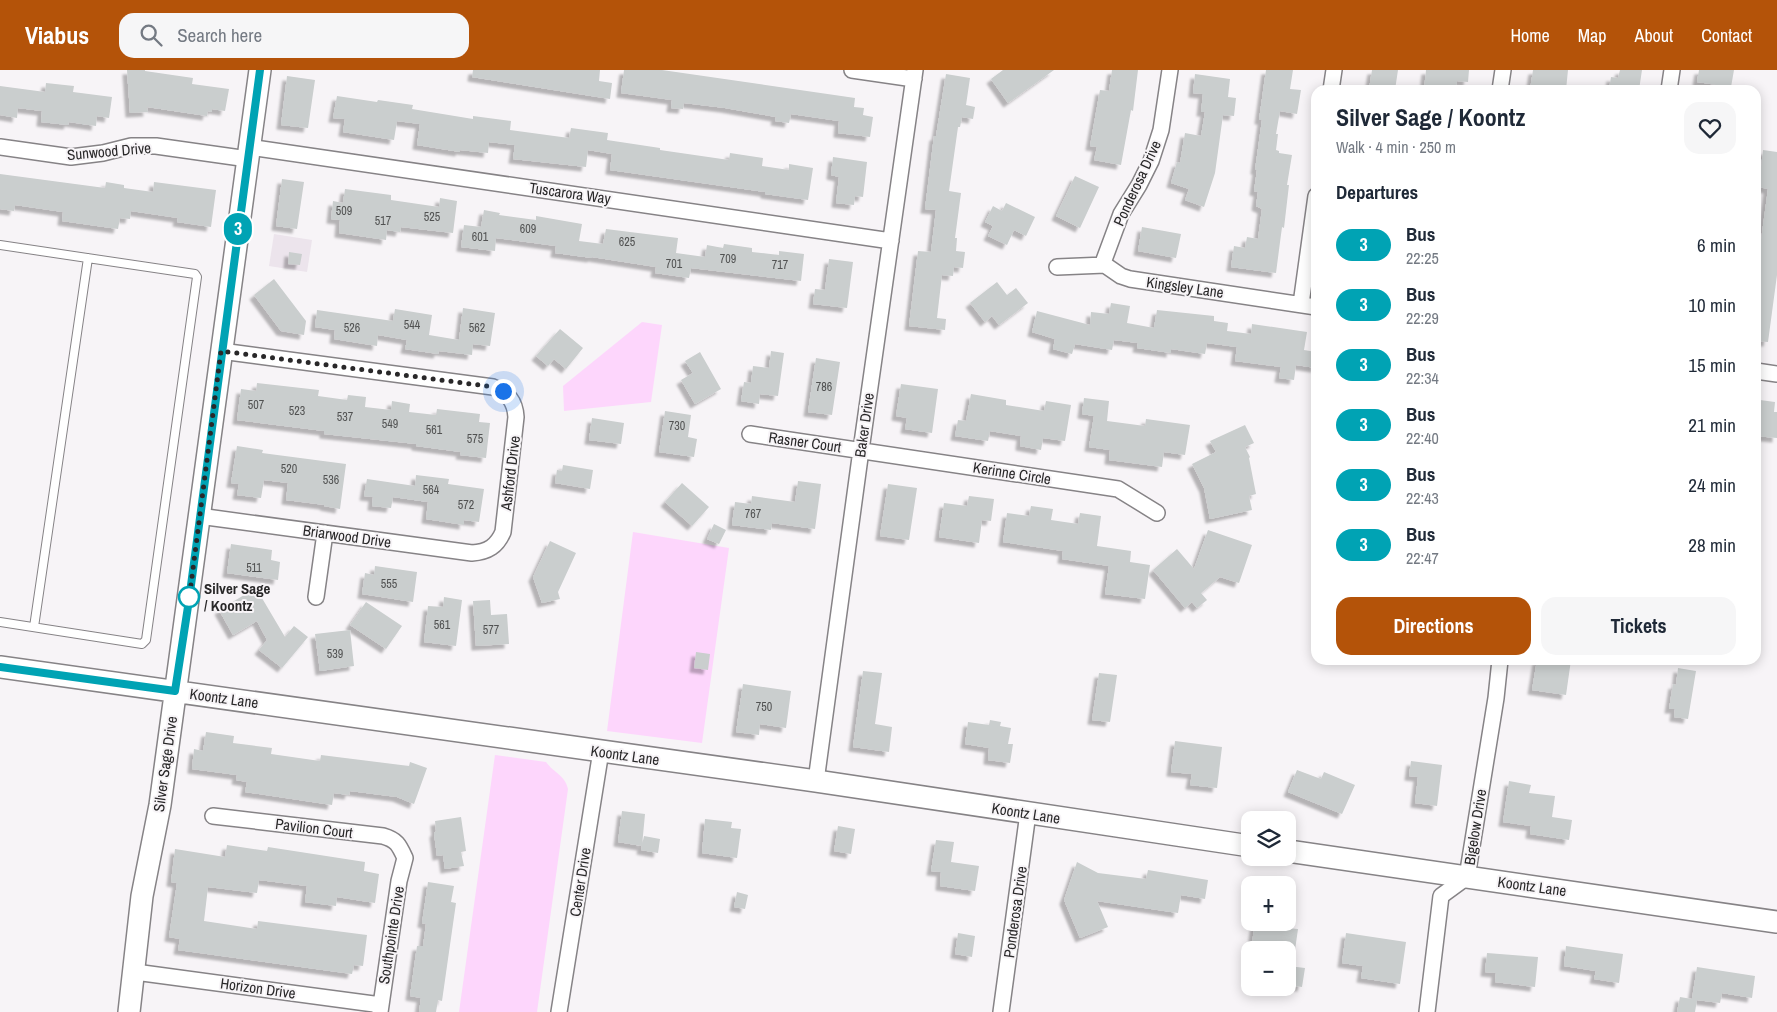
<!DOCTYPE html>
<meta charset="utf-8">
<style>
body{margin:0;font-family:"Archivo Narrow",sans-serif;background:#f6f6f7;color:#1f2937;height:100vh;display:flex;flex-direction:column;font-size:19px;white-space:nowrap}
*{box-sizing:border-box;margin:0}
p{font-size:16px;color:#747a83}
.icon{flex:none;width:28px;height:28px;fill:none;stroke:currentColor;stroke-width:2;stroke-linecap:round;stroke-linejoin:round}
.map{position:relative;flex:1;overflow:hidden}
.drawer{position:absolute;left:1311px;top:15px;width:450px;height:580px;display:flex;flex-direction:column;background:#fff;border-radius:15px;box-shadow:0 2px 12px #0003}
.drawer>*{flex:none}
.badge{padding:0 10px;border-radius:16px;font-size:18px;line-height:32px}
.tools{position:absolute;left:1241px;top:741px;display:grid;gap:10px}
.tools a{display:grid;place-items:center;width:55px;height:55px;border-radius:10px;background:#fff;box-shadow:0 2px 12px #0003;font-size:25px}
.you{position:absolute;width:25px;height:25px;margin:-12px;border:4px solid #fff;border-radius:50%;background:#1a73e8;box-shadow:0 0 0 8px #1a73e833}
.map>.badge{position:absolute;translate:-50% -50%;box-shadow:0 0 0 2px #fff}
h2{padding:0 25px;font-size:19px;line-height:45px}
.round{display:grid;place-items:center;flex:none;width:52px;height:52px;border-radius:15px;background:#f6f6f7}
.overview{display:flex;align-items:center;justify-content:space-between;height:85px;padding:0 25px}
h1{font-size:24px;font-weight:800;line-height:38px}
.button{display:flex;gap:10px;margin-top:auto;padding:10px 25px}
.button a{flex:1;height:58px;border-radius:15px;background:#b45309;color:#fff;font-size:20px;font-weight:800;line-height:58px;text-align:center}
.button a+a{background:#f6f6f7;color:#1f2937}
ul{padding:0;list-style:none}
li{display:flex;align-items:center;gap:15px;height:60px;padding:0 25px}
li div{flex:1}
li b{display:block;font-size:19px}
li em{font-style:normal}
li .badge{min-width:55px;font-weight:700;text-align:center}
header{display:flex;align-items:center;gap:30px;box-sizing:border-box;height:70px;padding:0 25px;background:#b45309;color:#fff}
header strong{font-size:24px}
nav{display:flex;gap:28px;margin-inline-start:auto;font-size:18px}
.search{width:350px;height:45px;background:#f6f6f7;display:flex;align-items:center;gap:12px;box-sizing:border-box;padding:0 18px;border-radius:15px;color:#747a83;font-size:19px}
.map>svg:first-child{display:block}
.built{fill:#ece4ec}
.green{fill:#fdd6fc}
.building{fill:#cacece;filter:url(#shadow)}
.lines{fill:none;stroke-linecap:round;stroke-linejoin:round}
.lane-casing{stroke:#868386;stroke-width:10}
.street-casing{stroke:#868386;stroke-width:18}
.secondary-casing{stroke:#868386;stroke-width:24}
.lane{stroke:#fff;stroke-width:8}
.street{stroke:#fff;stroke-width:15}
.secondary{stroke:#fff;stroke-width:21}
.line-casing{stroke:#fff;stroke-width:11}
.line{stroke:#00a3b4;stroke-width:8}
.walk{stroke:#292829;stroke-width:5;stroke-dasharray:0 9}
.stop-dot{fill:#fff;stroke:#00a3b4;stroke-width:2.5}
.labels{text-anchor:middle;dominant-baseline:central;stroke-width:4;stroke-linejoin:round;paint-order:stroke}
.number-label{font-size:12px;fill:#515252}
.street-label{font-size:15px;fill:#292829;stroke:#f7f4f7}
.stop-label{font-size:15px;font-weight:bold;fill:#292829;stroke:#f7f4f7;text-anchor:start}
</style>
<header>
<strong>Viabus</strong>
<div class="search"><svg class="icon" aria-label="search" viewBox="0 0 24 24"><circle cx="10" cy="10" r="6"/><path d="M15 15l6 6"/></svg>Search here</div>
<nav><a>Home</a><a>Map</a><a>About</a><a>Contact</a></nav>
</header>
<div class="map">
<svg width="1777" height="942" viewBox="0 0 1777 942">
<defs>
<filter id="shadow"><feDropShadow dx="-4.5" dy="4.5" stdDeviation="1" flood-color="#0004"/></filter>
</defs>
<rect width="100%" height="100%" fill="#f7f4f7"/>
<path class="built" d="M274 164 312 170 307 202 269 196Z"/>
<path class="green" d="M642 252 662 255 651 332 564 341 563 316Z
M633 462 729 478 702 673 607 661Z
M495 685 546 692C554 703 565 705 568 719L537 942H459Z"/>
<path class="building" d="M127 0H145V1L193 8 192 14 229 19 225 41 212 39V42L208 41 207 46 147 37 148 42 130 43Z
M473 0H600L599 11 612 13 610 29 472 7Z
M624 0H662L855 28 854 37 864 38 863 45 873 47 870 67 838 63 839 51 791 44 789 53 775 51 776 47 725 38 684 33 683 39 671 38 672 30 621 23Z
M1003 0H1054L1008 33 991 9Z
M1112 0H1138L1133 41 1131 40 1121 95 1094 90 1097 77 1090 76 1100 20 1109 21Z
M1266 0H1293L1290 19 1301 20 1297 44 1280 41 1276 64H1278L1276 80 1279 81V83L1292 85 1287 115H1289L1284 158 1282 157 1276 203 1231 197 1234 176 1245 178 1247 167 1258 169 1262 139 1256 136 1258 122 1254 121 1257 100H1255L1262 50H1259Z
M1372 0H1398L1395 20 1369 19Z
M1426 0H1469L1468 12 1457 11 1456 20H1424Z
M1533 0H1568L1566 20H1530Z
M1620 0H1642L1639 20H1609L1611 7 1618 8Z
M1699 0H1734L1731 17 1697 12Z
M946 4 970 8 966 35 975 37 973 49 962 47 960 57H958L949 121 961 123 955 168H957L956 181 965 182 963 198 954 197 953 206 942 205 937 248 946 249 945 260 909 256 918 181 931 182 936 140 925 139 934 66H936Z
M1195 4 1230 9 1228 27 1236 28 1234 46 1223 45 1215 103 1204 137 1185 130 1189 119 1171 113 1177 92 1180 93 1185 63 1201 66 1205 42H1201L1203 24 1193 23Z
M287 6 315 10 308 58 281 55Z
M46 13 74 16 73 22 112 27 109 48 97 46 96 56 69 52 68 55 41 52 42 41 18 38 17 48 0 45V16L45 22Z
M337 26 377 32 378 30 413 35 412 39 473 49V46L511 51 510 60 569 68 571 58 608 63 607 70 660 78V80L729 90 730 83 763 88 762 96 789 100V94L813 98 808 130 765 124V122L610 100 612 84 588 80 586 97 513 89 515 75 489 72 488 83 460 80V82L417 75 420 54 397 51 394 70 343 62 345 49 333 48Z
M1763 80 1777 82V205L1768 272 1756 271V178H1760L1768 119 1759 117Z
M833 87 867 92 863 127 855 126 854 135 836 133 839 107 831 105Z
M0 104 105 118 106 112 124 115V118L153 122 154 112 216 120 211 157 177 152 178 148 131 141 130 149 120 148 118 159 62 151 63 142 15 135 14 141 0 139Z
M1075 106 1099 117 1080 158 1056 146Z
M282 109 304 112 297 159 276 156Z
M345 119 391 125V130L439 137 440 128 457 131 453 163 401 157 400 162 387 160 386 170 339 163 340 150 331 149 333 131 343 133Z
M1006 133 1035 147 1026 166 1014 160 1007 175 988 166 993 156 985 152 993 136 1002 141Z
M484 140 500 143 499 145 536 150V146L582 154 579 171 603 174 606 159 678 168 676 183 705 187 707 175 723 178 724 174 752 178V182L779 185V181L804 184 801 211 691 198 689 208 655 203 656 197 592 187V188L555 183 556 176 496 168 495 181 461 177 464 155 481 157Z
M1142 157 1181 164 1176 188 1138 181Z
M289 182 302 184 300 195 288 194Z
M829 189 853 192 847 238 813 234 815 219 825 220Z
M274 209 306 251 304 265 281 261 254 225Z
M997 212 1007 225 1016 218 1028 233 999 255 992 246 985 252 970 233Z
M1111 233 1130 236 1127 253 1154 258 1157 240 1214 246V251L1228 253 1227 261 1251 264 1252 254 1307 262 1304 280 1316 282V298L1296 295 1294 310 1279 308 1281 297 1235 291 1237 277 1207 273 1205 284 1171 279V283L1137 278 1138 273 1114 270 1112 280 1075 274 1072 284 1053 279 1055 269 1032 262 1037 241 1090 255 1091 242 1109 244Z
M463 238 495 243 490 276 473 274 472 285 439 281 438 284 405 279 407 270 378 265 377 276 334 269 335 260 315 257 317 240 393 251 395 239 432 245 429 265 459 270Z
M560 259 583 278 566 299 554 289 548 296 536 286Z
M771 281 784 283 778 326 760 324 759 334 741 331 744 312 751 313 753 296 769 298Z
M700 282 721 319 695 334 681 310 693 303 685 291Z
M816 288 840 292 832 345 808 342Z
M257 313 319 320 318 326 347 330 348 325 366 327 365 337 391 340 392 331 410 334 409 342 436 345 437 339 480 344 479 352 490 353 486 388 460 385 461 382 416 376V374L324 364V361L237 350 241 319 256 321Z
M901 314 938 319 932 363 905 359 907 348 896 346Z
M971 324 1006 330V335L1044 341 1046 331 1071 335 1065 371 1043 368 1041 380 1020 376 1021 366 990 361 988 371 955 366 958 350 966 351Z
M1084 328 1109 331 1107 351 1145 356 1146 349 1190 355 1185 385 1164 382 1162 397 1109 390 1110 380 1089 377 1094 346 1082 344Z
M1760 330 1775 332 1774 342H1777V368L1756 366Z
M665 341 691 345 688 367 697 369 694 387 659 382Z
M592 348 624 353 621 374 589 370Z
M1245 355 1254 373 1245 377 1250 387 1249 388 1256 424 1249 426 1252 440 1210 449 1204 418 1192 394 1216 382 1210 371Z
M237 376 263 380 262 383 346 394 340 439 324 436 325 435 286 430 288 413 264 410 261 428 237 425 239 414 231 413Z
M563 395 593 400 590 419 555 413 557 400 562 401Z
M416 405 449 409 448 414 484 419 479 452 464 450V455L426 449 428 432 393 427 391 438 372 436 373 427 364 426 367 409 415 416Z
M798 411 821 414 815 459 772 453 771 460 732 455 735 432 751 434 752 426 795 432Z
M682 413 709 437 692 456 665 432Z
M888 414 917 418 909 470 880 466Z
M969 426 994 429 991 451 982 450 979 473 939 467 944 433 967 436Z
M1031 436 1053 439 1051 450 1078 454 1080 443 1101 446 1097 476 1131 481 1130 492 1150 495 1145 529 1105 524 1109 496 1062 489 1063 481 1003 472 1007 443 1029 446Z
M714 454 726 460 719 474 707 469Z
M1208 460 1252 475 1239 513 1220 507 1201 523 1207 530 1197 538 1192 532 1185 538 1153 500 1177 479 1194 499Z
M550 471 576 483 558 522 560 529 542 533 533 507Z
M231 474 272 480 271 490 280 492 278 510 227 503Z
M375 496 417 502 413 532 362 524 365 503 374 505Z
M256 518 285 567 294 556 308 567 282 598 259 580 267 570 257 551 233 565 219 540Z
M444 527 462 530 456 576 424 572 428 536 443 537Z
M490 530 491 545 507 544 509 574 476 576 473 531Z
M366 532 402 556 386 579 350 555Z
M350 560 354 596 320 601 315 564Z
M696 582 710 584 708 600 694 598Z
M1537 590H1571L1566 625 1532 620Z
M1678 598 1696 601 1688 649 1674 647 1675 639H1669L1673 614 1676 615Z
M863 601 882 603 875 654 892 657 889 682 853 677Z
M1099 603 1117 605 1110 652 1092 650Z
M743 614 791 621 786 658 760 654 759 665 736 662Z
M990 650 1001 652 1000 656 1011 658 1008 674H1013L1010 693 988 690 989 678 965 674 968 652 989 655Z
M206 662 234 666 233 673 272 678 271 684 320 691 321 685 409 696 410 692 427 698 414 734 397 727 350 721 349 725 334 723 332 735 245 722 247 712 236 710 237 705 192 699 194 679 203 681Z
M1175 671 1222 677 1217 718 1190 715 1192 704 1171 702Z
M1411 691 1442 695 1437 736 1415 733 1418 707 1409 706Z
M1297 700 1321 709 1324 702 1355 715 1342 744 1288 722Z
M1509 711 1531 715 1529 723 1555 726 1552 747 1572 750 1569 770 1530 764 1531 756 1503 752Z
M622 741 645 744 642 776 618 772Z
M461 747 466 781 461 782 464 796 445 799 443 785 437 786 434 763 436 761 435 751Z
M705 749 732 752 731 758 741 759 737 788 702 783Z
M838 756 855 759 851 784 834 781Z
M644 766 660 769 658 783 641 780Z
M936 770 954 772 951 792 979 796 975 821 940 816 941 802 931 801Z
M227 775 267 781 268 777 365 792 364 801 379 804 375 833 337 827 336 836 305 832 307 816 259 810 257 823 208 817 204 851 257 859 258 851 367 865 363 896 354 895 352 904 178 880 180 869 169 867 177 813 171 812 175 779 225 787Z
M1077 792 1098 803 1146 809 1148 800 1208 810 1205 829 1181 825 1178 843 1097 831 1108 857 1080 868 1064 830Z
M428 812 454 816 451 832 456 833 442 931 438 930 436 942H419L421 928 410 926 417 876H423L426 854 422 853Z
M737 822 748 825 745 839 734 837Z
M1255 852H1288L1287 858 1298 859 1295 880 1261 878 1262 874 1252 873Z
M958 863 975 866 972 887 955 884Z
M1346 863 1406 872 1400 914 1361 908 1363 896 1342 893Z
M1566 876 1623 884 1619 913 1594 909 1596 901 1564 896Z
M1487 883 1538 887 1535 917 1495 912 1496 903 1485 902Z
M1288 896 1305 898 1302 917 1288 915Z
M1697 897 1755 906 1752 928 1722 923 1720 933 1697 930 1695 942H1677L1680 927 1692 929Z"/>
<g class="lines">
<g class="lane-casing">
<path id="lane" d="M0 175 195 204 197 207 146 570 142 574 0 552
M34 557 88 188"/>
</g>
<g class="street-casing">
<path id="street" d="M852 0 914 9
M1331 20 1334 0
M1500 20 1503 0
M1669 20 1672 0
M0 77 71 87 103 83 131 76H156L248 89
M249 77 891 171
M1105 195 1104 190 1121 144 1139 115 1151 91 1161 60 1170 0
M1057 197 1105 195 1121 206 1130 209 1316 237
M1301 234 1316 126
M1756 301 1777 304
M750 364 1118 419 1157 443
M199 446 472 483C488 482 497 476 503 462L516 347C515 331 508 323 493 317L221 281
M316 527 325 463
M816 711 861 380 915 0
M213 746 383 766C397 770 399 775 405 788L399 811 380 942
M135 902 381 935
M559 942 601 681
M1001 942 1028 743
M1427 942 1441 826 1467 807 1496 628 1500 590"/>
</g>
<g class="secondary-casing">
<path id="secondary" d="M0 597 816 711 1250 776
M1288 781 1777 852
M129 942 142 826 160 735 260 0"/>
</g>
<use href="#lane" class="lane"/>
<use href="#street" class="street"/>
<use href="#secondary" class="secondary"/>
</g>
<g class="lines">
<g class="line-casing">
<path id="line" d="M0 597 175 621 189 530 260 0"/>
</g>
<use href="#line" class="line"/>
<path class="walk" d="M189 527V530L221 281 494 317 503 321"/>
</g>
<circle class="stop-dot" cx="189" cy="527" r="10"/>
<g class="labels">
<g class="number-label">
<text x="344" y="141">509</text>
<text x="432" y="147">525</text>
<text x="383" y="151">517</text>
<text x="528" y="159">609</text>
<text x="480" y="167">601</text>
<text x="627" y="172">625</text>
<text x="728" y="189">709</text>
<text x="674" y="194">701</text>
<text x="780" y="195">717</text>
<text x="412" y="255">544</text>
<text x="352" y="258">526</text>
<text x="477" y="258">562</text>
<text x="824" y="317">786</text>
<text x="256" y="335">507</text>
<text x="297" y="341">523</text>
<text x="345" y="347">537</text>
<text x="390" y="354">549</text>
<text x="677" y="356">730</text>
<text x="434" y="360">561</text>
<text x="475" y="369">575</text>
<text x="289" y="399">520</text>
<text x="331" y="410">536</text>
<text x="431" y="420">564</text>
<text x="466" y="435">572</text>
<text x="753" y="444">767</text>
<text x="254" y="498">511</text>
<text x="389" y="514">555</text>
<text x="442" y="555">561</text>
<text x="491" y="560">577</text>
<text x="335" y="584">539</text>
<text x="764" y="637">750</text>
</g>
<g class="street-label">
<text transform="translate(109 81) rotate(-5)">Sunwood Drive</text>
<text transform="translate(1137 113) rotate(-65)">Ponderosa Drive</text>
<text transform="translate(570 123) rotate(8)">Tuscarora Way</text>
<text transform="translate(1185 217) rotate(8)">Kingsley Lane</text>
<text transform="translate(864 355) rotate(-82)">Baker Drive</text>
<text transform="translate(805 372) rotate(8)">Rasner Court</text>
<text transform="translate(510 403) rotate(-83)">Ashford Drive</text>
<text transform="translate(1012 403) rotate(9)">Kerinne Circle</text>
<text transform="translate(347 466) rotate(8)">Briarwood Drive</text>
<text transform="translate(224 628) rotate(8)">Koontz Lane</text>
<text transform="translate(625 685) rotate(8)">Koontz Lane</text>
<text transform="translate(165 694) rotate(-82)">Silver Sage Drive</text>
<text transform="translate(1026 743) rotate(9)">Koontz Lane</text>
<text transform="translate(1475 757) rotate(-81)">Bigelow Drive</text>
<text transform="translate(314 758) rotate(7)">Pavilion Court</text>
<text transform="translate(580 812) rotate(-81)">Center Drive</text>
<text transform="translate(1532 816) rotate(8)">Koontz Lane</text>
<text transform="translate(1015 842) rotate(-82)">Ponderosa Drive</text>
<text transform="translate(391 865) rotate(-81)">Southpointe Drive</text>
<text transform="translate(258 918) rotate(8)">Horizon Drive</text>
</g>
<g class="stop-label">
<text x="204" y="518">Silver Sage<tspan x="204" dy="17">/ Koontz</tspan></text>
</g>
</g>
</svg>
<div class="tools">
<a><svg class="icon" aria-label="layers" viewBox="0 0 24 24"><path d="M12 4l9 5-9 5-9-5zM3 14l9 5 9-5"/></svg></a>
<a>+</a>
<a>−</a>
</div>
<div class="you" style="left:503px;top:321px"></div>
<b class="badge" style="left:238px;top:159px;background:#00a3b4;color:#fff">3</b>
<section class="drawer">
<div class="overview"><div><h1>Silver Sage / Koontz</h1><p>Walk · 4 min · 250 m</p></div><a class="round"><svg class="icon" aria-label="heart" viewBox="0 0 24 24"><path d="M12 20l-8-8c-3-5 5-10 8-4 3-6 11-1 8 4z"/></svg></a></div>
<h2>Departures</h2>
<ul>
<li><span class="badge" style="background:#00a3b4;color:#fff">3</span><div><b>Bus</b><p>22:25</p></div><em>6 min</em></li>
<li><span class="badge" style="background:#00a3b4;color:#fff">3</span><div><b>Bus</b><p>22:29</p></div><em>10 min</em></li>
<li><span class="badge" style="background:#00a3b4;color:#fff">3</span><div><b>Bus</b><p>22:34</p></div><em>15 min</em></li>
<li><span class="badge" style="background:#00a3b4;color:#fff">3</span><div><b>Bus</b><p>22:40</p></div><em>21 min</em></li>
<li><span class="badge" style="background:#00a3b4;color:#fff">3</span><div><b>Bus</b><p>22:43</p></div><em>24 min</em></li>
<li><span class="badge" style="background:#00a3b4;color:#fff">3</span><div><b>Bus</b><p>22:47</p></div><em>28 min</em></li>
</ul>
<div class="button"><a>Directions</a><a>Tickets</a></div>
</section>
</div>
